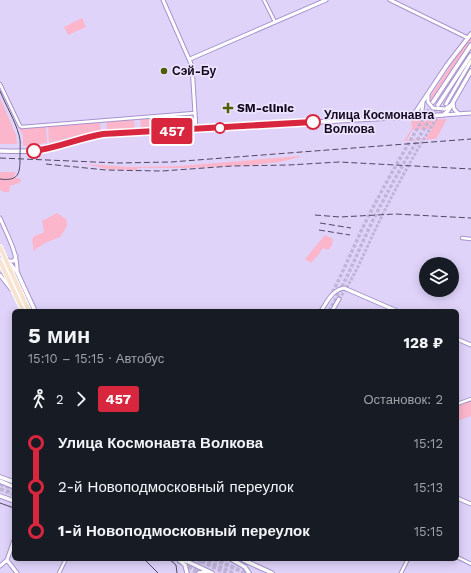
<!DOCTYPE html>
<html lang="ru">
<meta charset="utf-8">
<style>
body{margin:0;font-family:"Work Sans",sans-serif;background:#20242c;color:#f1f3f6;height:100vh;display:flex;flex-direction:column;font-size:15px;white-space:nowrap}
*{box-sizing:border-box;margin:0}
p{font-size:13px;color:#9ea1a6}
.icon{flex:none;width:22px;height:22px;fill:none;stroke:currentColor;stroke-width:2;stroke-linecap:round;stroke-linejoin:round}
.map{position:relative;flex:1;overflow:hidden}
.side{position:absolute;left:12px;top:309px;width:447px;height:252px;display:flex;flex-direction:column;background:#171b24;border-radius:6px;box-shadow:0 2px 10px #0003}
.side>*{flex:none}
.badge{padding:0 8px;border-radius:3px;font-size:14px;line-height:26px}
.fabs{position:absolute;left:419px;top:257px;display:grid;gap:8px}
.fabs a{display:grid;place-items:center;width:40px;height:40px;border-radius:50%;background:#171b24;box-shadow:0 2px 10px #0003;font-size:20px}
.map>.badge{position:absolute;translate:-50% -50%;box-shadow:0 0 0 2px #fff}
.legs{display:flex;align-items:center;gap:6px;height:44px;padding:0 16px;font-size:13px}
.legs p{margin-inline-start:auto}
.headline{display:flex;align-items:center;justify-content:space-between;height:68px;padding:0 16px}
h1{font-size:22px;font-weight:700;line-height:30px}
ul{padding:0 16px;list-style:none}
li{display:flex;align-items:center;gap:14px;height:44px;font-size:15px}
li i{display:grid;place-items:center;width:6px;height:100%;margin:0 5px;background:currentColor}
li i::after{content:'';width:10px;height:10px;margin:-5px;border:3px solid;border-radius:50%;background:#171b24}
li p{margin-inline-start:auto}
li:first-child i{background:linear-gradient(#0000 50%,currentColor 0)}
li:last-child i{background:linear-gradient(currentColor 50%,#0000 0)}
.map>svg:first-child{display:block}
.green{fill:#fcb6cb;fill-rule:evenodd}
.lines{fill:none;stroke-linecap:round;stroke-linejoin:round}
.tertiary-tunnel{stroke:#c0b5d9;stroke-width:3;stroke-dasharray:3 1.5;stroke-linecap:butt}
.secondary-tunnel{stroke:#c0b5d9;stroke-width:3.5;stroke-dasharray:3.5 2;stroke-linecap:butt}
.primary-tunnel{stroke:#c0b5d9;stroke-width:4;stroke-dasharray:4 2;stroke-linecap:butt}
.minor-casing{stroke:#a793cf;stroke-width:4.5}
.tertiary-casing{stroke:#a793cf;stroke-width:5}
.secondary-casing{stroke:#a793cf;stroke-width:5.5}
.primary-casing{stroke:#fff;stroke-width:6}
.minor{stroke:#fff;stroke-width:2.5}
.tertiary{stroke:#fff;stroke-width:3}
.secondary{stroke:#fff;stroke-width:3.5}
.primary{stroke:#f8e2d0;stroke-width:4}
.tram{stroke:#514762;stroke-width:1}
.rail{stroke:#514762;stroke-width:1;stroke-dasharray:6 3;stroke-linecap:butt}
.line-1-casing{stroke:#fff;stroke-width:9}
.line-1{stroke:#d7263d;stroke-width:6}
.poi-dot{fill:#4f5e00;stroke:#ebe3fd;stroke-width:1.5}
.stop-1-dot{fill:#fff;stroke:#d7263d;stroke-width:2}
.labels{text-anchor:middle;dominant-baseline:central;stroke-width:3.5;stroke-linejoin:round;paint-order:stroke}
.poi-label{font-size:12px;font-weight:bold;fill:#130a20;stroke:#ebe3fd;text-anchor:start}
.stop-label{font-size:12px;font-weight:bold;fill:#130a20;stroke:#ebe3fd;text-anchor:start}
</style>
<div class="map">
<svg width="471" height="573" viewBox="0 0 471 573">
<rect width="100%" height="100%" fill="#dfd3fa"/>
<path class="green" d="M82 18 86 27 68 35 64 27Z
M471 36V40L467 47 430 102 431 95 460 51Z
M0 98 16 135 17 144H0Z
M192 115 193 126 141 129 140 118Z
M134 119 135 129 107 131 106 121Z
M446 119V121L436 139 404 141 412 128 411 120ZM429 129H432L426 138 407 140 412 130Z
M100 121 101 132 87 133 49 143 48 126Z
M46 126 47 143 23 146V136L19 128Z
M300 156V157L280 162 253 165 187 168H138L137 170 107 169 85 164 131 167 179 166Z
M0 172H14L16 173 14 176 15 178H20L21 181 19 183 10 186 9 192H4L0 190Z
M57 213 66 219 67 222V226L60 237 45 243 33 251C35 246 29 240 35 236 38 234 42 234 44 232L42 221Z
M325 235 333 239 332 245 328 250 323 248 319 254 311 263 305 259Z
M471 401V416L457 421V406Z"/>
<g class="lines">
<path class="tertiary-tunnel" d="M339 299C357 274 367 245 381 218 400 179 422 140 446 104"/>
<path class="secondary-tunnel" d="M330 297C344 271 354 245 367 219 387 180 409 142 432 104
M329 311C346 282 358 251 373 220 393 181 415 143 438 106
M187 573 194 559
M194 573 201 559"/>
<path class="primary-tunnel" d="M0 484 12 488
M0 489 14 494
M172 559 202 573
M196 559 226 573
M202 559 233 573
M214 559 245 573"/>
<g class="minor-casing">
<path id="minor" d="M264 0 275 22
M0 84 20 126 22 127 195 113
M462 238 471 239
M457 404 471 399
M457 557 471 564
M59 573 66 559
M401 573 408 559"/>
</g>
<g class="tertiary-casing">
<path id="tertiary" d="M163 0 192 66 196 129
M390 0 468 38
M190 59 326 0
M428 95V102L433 108 445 109 451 105
M423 103 422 110 424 114 426 115
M453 103 454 109 458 113
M446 104 471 61
M443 115 471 113
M0 218C7 235 18 253 17 272
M8 261H14L16 256
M0 275 11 289
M321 311C327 302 332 290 344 288L397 311
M332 311 339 299
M457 339 471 345
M457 498 471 504
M7 560 17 573
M0 566 7 560 14 540"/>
</g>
<g class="secondary-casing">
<path id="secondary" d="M433 102 471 45
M438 105 471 55
M413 116 447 65 471 34
M0 151C15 151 30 152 44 150 64 146 83 138 103 134L443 115 448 111 471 71
M7 260 17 272 35 311
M0 477 14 482
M0 481 14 487
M0 496 14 501
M178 559 185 565 187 573
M182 559 212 573
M231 559 245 567 249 573
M241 559 272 573
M199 573 207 572"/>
</g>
<g class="primary-casing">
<path id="primary" d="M0 247 29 311
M0 261 23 311"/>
</g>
<use href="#minor" class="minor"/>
<use href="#tertiary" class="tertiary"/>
<use href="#secondary" class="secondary"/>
<use href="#primary" class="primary"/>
<path class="tram" d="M0 91C6 106 15 120 19 135 21 141 20 148 20 154 20 171 21 182 0 179
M0 503 14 508
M144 559 158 573
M169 559 176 565 177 573"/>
<path class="rail" d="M0 158 118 163 171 162 471 139
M46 164 106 170 162 171 232 166 289 165 339 162 471 169
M315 215 340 217 395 214 471 218
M320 223 351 228
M319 230 350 235"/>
</g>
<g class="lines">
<g class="line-1-casing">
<path id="line-1" d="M34 151C58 148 79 138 103 134L313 122"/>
</g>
<use href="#line-1" class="line-1"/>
</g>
<g class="poi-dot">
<circle cx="164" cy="71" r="4"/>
<path d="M226 102h4v4h4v4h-4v4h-4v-4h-4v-4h4z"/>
</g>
<g class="stop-1-dot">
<circle cx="313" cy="122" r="7"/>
<circle cx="220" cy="128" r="5"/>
<circle cx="34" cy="151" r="7"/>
</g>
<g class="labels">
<g class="poi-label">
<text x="172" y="71">Сэй-Бу</text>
<text x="237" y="108">SM-clinic</text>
</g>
<g class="stop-label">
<text x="324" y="115">Улица Космонавта<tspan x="324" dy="14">Волкова</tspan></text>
</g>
</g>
</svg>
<div class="fabs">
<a><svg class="icon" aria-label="layers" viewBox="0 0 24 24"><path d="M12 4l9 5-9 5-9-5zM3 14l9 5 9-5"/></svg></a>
</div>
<b class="badge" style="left:172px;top:131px;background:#d7263d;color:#fff">457</b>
<section class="side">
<div class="headline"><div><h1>5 мин</h1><p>15:10 – 15:15 · Автобус</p></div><b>128 ₽</b></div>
<div class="legs"><svg class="icon" aria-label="walk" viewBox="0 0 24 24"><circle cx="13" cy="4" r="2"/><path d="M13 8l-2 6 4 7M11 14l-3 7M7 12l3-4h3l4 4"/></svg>2<svg class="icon" aria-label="forward" viewBox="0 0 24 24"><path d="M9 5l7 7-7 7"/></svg><b class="badge" style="background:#d7263d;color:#fff">457</b><p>Остановок: 2</p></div>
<ul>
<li><i style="color:#d7263d"></i><b>Улица Космонавта Волкова</b><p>15:12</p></li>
<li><i style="color:#d7263d"></i><span>2-й Новоподмосковный переулок</span><p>15:13</p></li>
<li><i style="color:#d7263d"></i><b>1-й Новоподмосковный переулок</b><p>15:15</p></li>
</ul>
</section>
</div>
